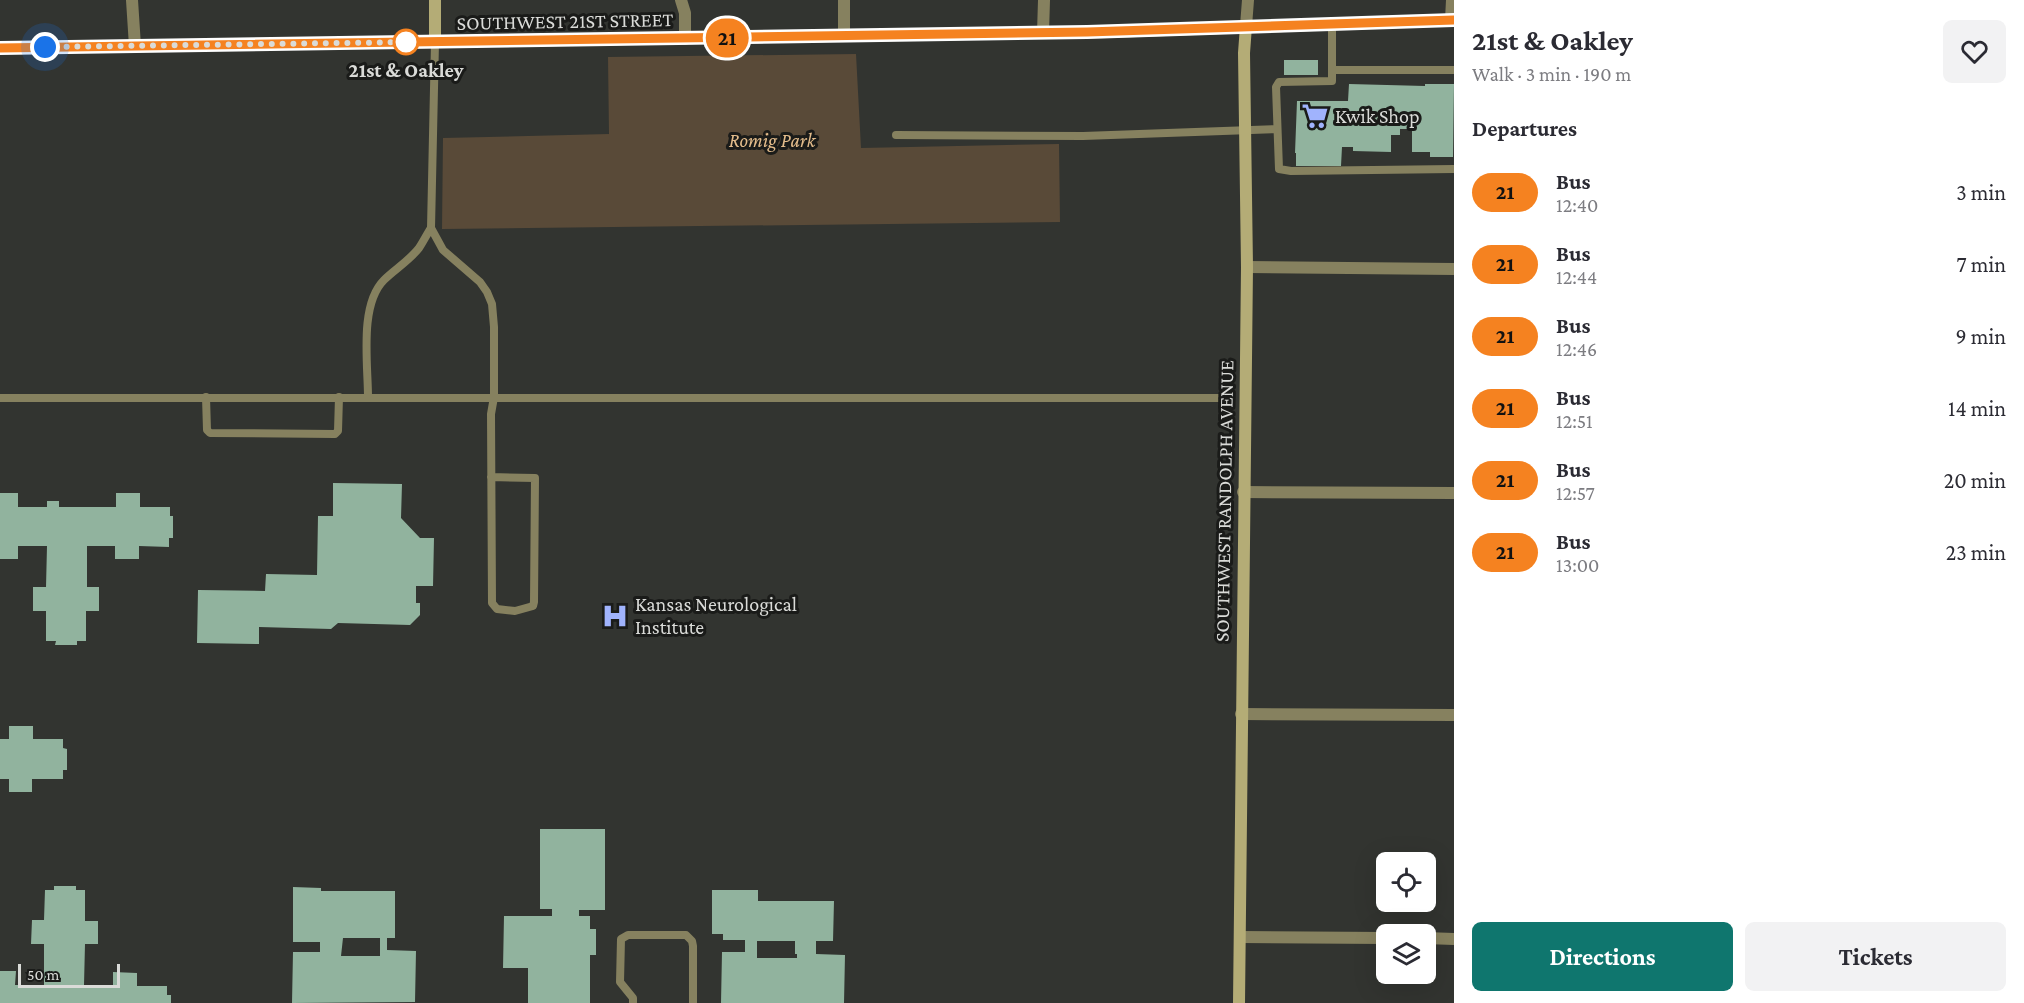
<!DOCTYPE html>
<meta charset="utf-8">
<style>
body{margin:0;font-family:"Crimson Pro",serif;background:#f2f2f3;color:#2b2b33;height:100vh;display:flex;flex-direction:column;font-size:22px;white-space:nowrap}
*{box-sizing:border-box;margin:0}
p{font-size:20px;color:#7c7c81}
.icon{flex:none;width:33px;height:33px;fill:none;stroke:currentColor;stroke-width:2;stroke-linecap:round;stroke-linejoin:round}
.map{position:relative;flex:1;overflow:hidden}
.side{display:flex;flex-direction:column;background:#fff;width:570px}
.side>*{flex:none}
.badge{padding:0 12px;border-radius:20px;font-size:21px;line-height:39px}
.tools{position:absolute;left:1376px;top:852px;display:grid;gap:12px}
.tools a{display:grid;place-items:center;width:60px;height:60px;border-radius:9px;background:#fff;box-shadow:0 6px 24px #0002;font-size:30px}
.scale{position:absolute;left:18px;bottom:15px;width:102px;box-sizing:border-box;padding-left:6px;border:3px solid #dadbd8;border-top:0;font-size:16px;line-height:21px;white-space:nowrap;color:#dadbd8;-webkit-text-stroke:4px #1a1b19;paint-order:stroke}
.you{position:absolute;width:30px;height:30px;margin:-15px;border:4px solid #fff;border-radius:50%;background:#1a73e8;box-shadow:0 0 0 9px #1a73e833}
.map>.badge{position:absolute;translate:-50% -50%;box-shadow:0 0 0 3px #fff}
h2{padding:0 18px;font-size:22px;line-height:54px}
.round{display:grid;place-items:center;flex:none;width:63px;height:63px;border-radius:9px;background:#f2f2f3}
.headline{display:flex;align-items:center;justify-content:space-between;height:102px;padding:0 18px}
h1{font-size:28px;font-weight:700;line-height:45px}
.button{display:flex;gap:12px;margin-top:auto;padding:12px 18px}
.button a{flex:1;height:69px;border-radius:9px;background:#0f766e;color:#fff;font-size:24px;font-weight:700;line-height:69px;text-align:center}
.button a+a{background:#f2f2f3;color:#2b2b33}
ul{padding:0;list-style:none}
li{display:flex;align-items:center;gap:18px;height:72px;padding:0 18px}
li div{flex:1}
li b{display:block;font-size:22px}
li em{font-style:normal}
li .badge{min-width:66px;font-weight:700;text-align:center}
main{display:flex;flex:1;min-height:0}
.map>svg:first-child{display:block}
.green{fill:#594a38}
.building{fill:#91b39e;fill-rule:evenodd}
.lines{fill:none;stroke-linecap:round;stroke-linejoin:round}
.lane{stroke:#86815f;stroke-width:8}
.street{stroke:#86815f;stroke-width:12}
.secondary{stroke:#b4ac76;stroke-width:12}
.line-casing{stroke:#fff;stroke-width:14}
.line{stroke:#f58220;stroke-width:9}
.walk{stroke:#dadbd8;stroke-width:6;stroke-dasharray:0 10.8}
.stop-dot{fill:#fff;stroke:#f58220;stroke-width:3}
.labels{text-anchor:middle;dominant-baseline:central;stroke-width:6;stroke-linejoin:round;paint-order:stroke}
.street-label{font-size:20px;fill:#dadbd8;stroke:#1a1b19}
.stop-label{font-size:20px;font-weight:bold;fill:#dadbd8;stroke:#1a1b19}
.poi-label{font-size:20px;fill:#dadbd8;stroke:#1a1b19;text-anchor:start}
.park-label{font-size:20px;font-style:italic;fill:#e3bc8b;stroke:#1a1b19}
</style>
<main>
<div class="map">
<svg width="1454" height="1003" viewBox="0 0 1454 1003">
<rect width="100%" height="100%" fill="#323430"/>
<path class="green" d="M856 54 861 148 1059 144 1060 222 442 229 443 138 609 134 608 57Z"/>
<path class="building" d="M1284 60H1318V75H1284Z
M1349 84 1425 86V84H1454L1453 157H1430V152H1412V129H1400V135H1391V152L1353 151V147H1342L1341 166H1296V153H1295L1297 101H1348Z
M333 483 402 484 401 518 420 538H434L433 586H416V603H420V615L410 625 338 623 331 629 259 627V644L197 643 198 590 265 591 266 574 317 575 318 516H333Z
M0 493H18V507H47V501H59V507H116V493H140V507H170V516H173V538H169V547L139 546V559H115V546H87V587H99V611H86V641H77V645H55L56 641H46V611H33V587H46L47 546H18V559H0Z
M9 726H33V739H63V748L67 749V770H63V779H32V792H9V779H0V739H9Z
M540 829H605V910H579V916H590V929H596V955H590V1003H528V968H503L504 916H552V909H540Z
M54 886H76V890H85V921H98V944H85L84 985H113V972L137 973V986H167V995H171V1003H0V971H16L15 985H44V944H31L32 920H44L45 890H54Z
M293 887 321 888V891H395V938H387V950L416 951 415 1002 292 1003 293 952H320V942H293ZM343 938H380V956H341Z
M712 890H758V901H834L833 941H816V954L845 955 844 1003H721L722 952H745V940H723V934H712ZM757 941H795V954H797V958H757Z"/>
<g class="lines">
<path class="lane" d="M1332 23V81L1279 82 1276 87 1279 169 1291 171 1454 169
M1333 70H1454
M896 135 1083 136 1276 129
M431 228 443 250 480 282 487 292 492 304 494 327V397L491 414 492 603 497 609 515 611 533 606 534 602 535 478 491 477
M206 397 207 430 210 433 335 434 338 431 339 397
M368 397C368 364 359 305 384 280 395 269 409 261 419 248 423 242 427 234 431 228L435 42
M0 398H1229
M633 1003V998L620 982 621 939 628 935H686L692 941 693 946V1003"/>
<path class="street" d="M132 0 135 46
M681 0 685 13V39
M1451 20 1452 0
M1246 26 1248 0
M1043 33 1044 0
M844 36V0
M1247 267 1454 269
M1243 492 1454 493
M1241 714 1454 715
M1240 937 1386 938
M1425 938 1454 939"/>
<path class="secondary" d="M435 42V0
M0 48 1109 32 1454 20
M1239 1003 1247 267 1244 53 1246 26"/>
</g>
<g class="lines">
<g class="line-casing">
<path id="line" d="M0 48 1087 32 1454 20"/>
</g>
<use href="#line" class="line"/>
<path class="walk" d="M45 47 417 42H406"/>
</g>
<defs>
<g id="supermarket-bare" transform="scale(2.07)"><path d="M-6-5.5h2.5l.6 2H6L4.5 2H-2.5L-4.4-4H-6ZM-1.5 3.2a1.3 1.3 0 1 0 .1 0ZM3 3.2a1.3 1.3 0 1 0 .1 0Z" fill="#a0b3fd" stroke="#1a1b19" stroke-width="2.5" paint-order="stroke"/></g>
<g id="hospital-bare" transform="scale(2.07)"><path d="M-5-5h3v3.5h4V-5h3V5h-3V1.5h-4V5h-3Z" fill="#a0b3fd" stroke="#1a1b19" stroke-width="2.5" paint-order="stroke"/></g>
</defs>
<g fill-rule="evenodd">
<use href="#supermarket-bare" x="1315" y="116"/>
<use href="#hospital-bare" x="615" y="616"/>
</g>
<circle class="stop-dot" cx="406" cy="42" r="12"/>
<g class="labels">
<g class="street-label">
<text transform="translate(565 21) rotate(-1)">SOUTHWEST 21ST STREET</text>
<text transform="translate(1224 501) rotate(-89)">SOUTHWEST RANDOLPH AVENUE</text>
</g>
<g class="stop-label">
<text x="406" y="70">21st &amp; Oakley</text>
</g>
<g class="poi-label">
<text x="1335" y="116">Kwik Shop</text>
<text x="635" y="604">Kansas Neurological<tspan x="635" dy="23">Institute</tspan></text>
</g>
<g class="park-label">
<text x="772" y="140">Romig Park</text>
</g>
</g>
</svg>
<div class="tools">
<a><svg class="icon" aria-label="locate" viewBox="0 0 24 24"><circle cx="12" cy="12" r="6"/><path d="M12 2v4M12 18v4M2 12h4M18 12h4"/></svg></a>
<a><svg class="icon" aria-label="layers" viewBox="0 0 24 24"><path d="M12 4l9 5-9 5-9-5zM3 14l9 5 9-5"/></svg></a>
</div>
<div class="scale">50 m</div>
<div class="you" style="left:45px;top:47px"></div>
<b class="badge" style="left:727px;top:38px;background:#f58220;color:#111">21</b>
</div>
<section class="side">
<div class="headline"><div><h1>21st &amp; Oakley</h1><p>Walk · 3 min · 190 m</p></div><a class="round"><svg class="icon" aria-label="heart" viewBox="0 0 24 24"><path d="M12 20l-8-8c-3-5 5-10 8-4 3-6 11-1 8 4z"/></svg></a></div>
<h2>Departures</h2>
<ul>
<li><span class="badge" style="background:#f58220;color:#111">21</span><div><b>Bus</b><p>12:40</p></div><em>3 min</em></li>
<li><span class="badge" style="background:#f58220;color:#111">21</span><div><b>Bus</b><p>12:44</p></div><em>7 min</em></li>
<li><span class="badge" style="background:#f58220;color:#111">21</span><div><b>Bus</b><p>12:46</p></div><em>9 min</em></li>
<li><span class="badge" style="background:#f58220;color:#111">21</span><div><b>Bus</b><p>12:51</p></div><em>14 min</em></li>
<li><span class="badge" style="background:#f58220;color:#111">21</span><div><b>Bus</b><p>12:57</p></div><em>20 min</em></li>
<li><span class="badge" style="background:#f58220;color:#111">21</span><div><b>Bus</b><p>13:00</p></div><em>23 min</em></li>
</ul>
<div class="button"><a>Directions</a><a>Tickets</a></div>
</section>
</main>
